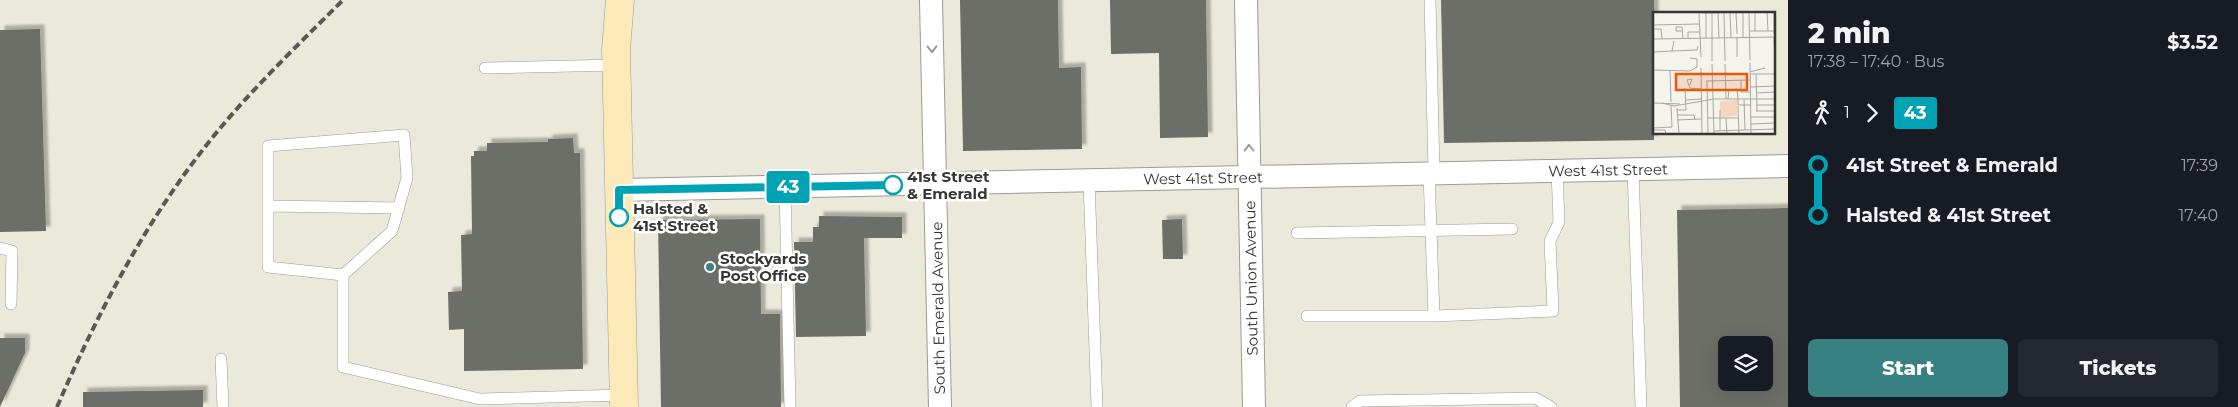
<!DOCTYPE html>
<meta charset="utf-8">
<style>
body{margin:0;font-family:Montserrat,sans-serif;background:#242831;color:#f1f3f6;height:100vh;display:flex;flex-direction:column;font-size:19px;white-space:nowrap}
*{box-sizing:border-box;margin:0}
p{font-size:16px;color:#9ea1a6}
.icon{flex:none;width:28px;height:28px;fill:none;stroke:currentColor;stroke-width:2;stroke-linecap:round;stroke-linejoin:round}
.map{position:relative;flex:1;overflow:hidden}
.panel{display:flex;flex-direction:column;background:#171b24;width:450px}
.panel>*{flex:none}
.badge{padding:0 10px;border-radius:4px;font-size:18px;line-height:32px}
.fabs{position:absolute;left:1718px;top:336px;display:grid;gap:10px}
.fabs a{display:grid;place-items:center;width:55px;height:55px;border-radius:8px;background:#171b24;box-shadow:0 5px 20px #0002;font-size:25px}
.map>.badge{position:absolute;translate:-50% -50%;box-shadow:0 0 0 2px #fff}
.legs{display:flex;align-items:center;gap:8px;height:55px;padding:0 20px;font-size:16px}
.legs p{margin-inline-start:auto}
.headline{display:flex;align-items:center;justify-content:space-between;height:85px;padding:0 20px}
h1{font-size:28px;font-weight:800;line-height:38px}
.button{display:flex;gap:10px;margin-top:auto;padding:10px 20px}
.button a{flex:1;height:58px;border-radius:8px;background:#388183;color:#fff;font-size:20px;font-weight:800;line-height:58px;text-align:center}
.button a+a{background:#242831;color:#f1f3f6}
ul{padding:0 20px;list-style:none}
li{display:flex;align-items:center;gap:18px;height:50px;font-size:19px}
li i{display:grid;place-items:center;width:8px;height:100%;margin:0 6px;background:currentColor}
li i::after{content:'';width:12px;height:12px;margin:-6px;border:4px solid;border-radius:50%;background:#171b24}
li p{margin-inline-start:auto}
li:first-child i{background:linear-gradient(#0000 50%,currentColor 0)}
li:last-child i{background:linear-gradient(currentColor 50%,#0000 0)}
main{display:flex;flex:1;min-height:0}
.map>svg:first-child{display:block}
.built{fill:#ebe9da;fill-rule:evenodd}
.building{fill:#6c6e68;fill-rule:evenodd;filter:url(#shadow)}
.lines{fill:none;stroke-linecap:round;stroke-linejoin:round}
.service-casing{stroke:#9c9b95;stroke-width:12}
.minor-casing{stroke:#9c9b95;stroke-width:24}
.secondary-casing{stroke:#9c9b95;stroke-width:29}
.service{stroke:#fff;stroke-width:11}
.minor{stroke:#fff;stroke-width:22}
.secondary{stroke:#fee9b8;stroke-width:28}
.rail{stroke:#585854;stroke-width:4;stroke-dasharray:8 4;stroke-linecap:butt}
.oneway{stroke:#9a9a99}
.line-1-casing{stroke:#fff;stroke-width:11}
.line-1{stroke:#00a3b4;stroke-width:8}
.stop-1-dot{fill:#fff;stroke:#00a3b4;stroke-width:2.5}
.poi-dot{fill:#388183;stroke:#fff;stroke-width:2}
.labels{text-anchor:middle;dominant-baseline:central;stroke-width:5;stroke-linejoin:round;paint-order:stroke}
.street-label{font-size:15px;fill:#363633;stroke:#fff}
.stop-label{font-size:15px;font-weight:bold;fill:#363633;stroke:#fff;text-anchor:start}
.poi-label{font-size:15px;font-weight:bold;fill:#363633;stroke:#fff;text-anchor:start}
.inset-road{fill:none;stroke:#a8a7a2;stroke-width:1}
.view{fill:#e8590c;fill-opacity:0.15;stroke:#e8590c;stroke-width:2.5}
.inset-edge{fill:none;stroke:#363633;stroke-width:2.5}
</style>
<main>
<div class="map">
<svg width="1788" height="407" viewBox="0 0 1788 407">
<defs>
<filter id="shadow"><feDropShadow dx="4.5" dy="-4.5" stdDeviation="1" flood-color="#0004"/></filter>
</defs>
<rect width="100%" height="100%" fill="#f4f3ec"/>
<path class="built" d="M0 0H1788V407H0ZM1654 14H1774V134H1654ZM1726 345H1764V382H1726Z"/>
<path class="building" d="M960 0H1058L1059 68 1081 67 1082 149 963 151Z
M1110 0H1206L1208 137 1160 138 1159 53 1111 54Z
M1441 0H1654V140L1444 143Z
M40 29 46 231 0 232V30Z
M573 138 574 153H580L583 369 464 371V329L449 330 448 292 462 291 461 235 472 234 471 156H474V151H487V143L548 142V139Z
M1788 208V407H1680L1677 210ZM1726 345H1764V382H1726Z
M819 216 902 217V238H864L866 336 796 337 794 242H813V227H819Z
M760 219 761 314H780L781 407H661L658 220Z
M1182 219 1183 259H1163L1162 220Z
M0 338H25V353L0 407Z
M203 390V407H83V392Z"/>
<g class="lines">
<g class="service-casing">
<path id="service" d="M1430 0 1434 173
M485 68 617 65
M1633 169 1641 407
M1429 173 1434 316 1553 311 1550 241 1559 222 1557 171
M1089 180 1097 407
M785 187 790 407
M268 206 399 208
M1297 233 1512 229
M0 248 12 251 11 304
M343 275 268 267V146L404 135 407 178 392 231 343 275V367L480 399 623 395
M1307 316H1434
M221 359 223 407
M1352 407 1360 401 1535 398 1551 407"/>
</g>
<g class="minor-casing">
<path id="minor" d="M931 0 940 407
M1246 0 1254 407
M619 190 1788 166"/>
</g>
<g class="secondary-casing">
<path id="secondary" d="M620 0 616 49 624 407"/>
</g>
<use href="#service" class="service"/>
<use href="#minor" class="minor"/>
<use href="#secondary" class="secondary"/>
<path class="rail" d="M57 407C95 319 140 232 198 156 241 99 293 50 343 0"/>
</g>
<defs><path id="oneway-chevron" d="M-2-3.5L2.5 0L-2 3.5" fill="none" stroke-width="1.6" stroke-linecap="round" stroke-linejoin="round" transform="scale(1.25)"/></defs>
<g class="oneway">
<use href="#oneway-chevron" transform="translate(932 49) rotate(89)"/>
<use href="#oneway-chevron" transform="translate(1249 148) rotate(-91)"/>
</g>
<g class="lines">
<g class="line-1-casing">
<path id="line-1" d="M619 217V190L893 185"/>
</g>
<use href="#line-1" class="line-1"/>
</g>
<g class="stop-1-dot">
<circle cx="893" cy="185" r="9"/>
<circle cx="619" cy="217" r="9"/>
</g>
<circle class="poi-dot" cx="710" cy="267" r="5"/>
<g class="labels">
<g class="street-label">
<text transform="translate(1608 170) rotate(-1)">West 41st Street</text>
<text transform="translate(1203 178) rotate(-1)">West 41st Street</text>
<text transform="translate(1251 278) rotate(-91)">South Union Avenue</text>
<text transform="translate(938 308) rotate(-91)">South Emerald Avenue</text>
</g>
<g class="stop-label">
<text x="907" y="176">41st Street<tspan x="907" dy="17">&amp; Emerald</tspan></text>
<text x="633" y="208">Halsted &amp;<tspan x="633" dy="17">41st Street</tspan></text>
</g>
<g class="poi-label">
<text x="720" y="258">Stockyards<tspan x="720" dy="17">Post Office</tspan></text>
</g>
</g>
<g transform="translate(1653 12)">
<rect width="122" height="122" fill="#f4f3ec"/>
<path d="M84 88V104L67 105V89Z" fill="#f7d5ba"/>
<path class="inset-road" d="M46 0 48 45M53 0V26M77 0 78 26M90 0V25M96 0 97 48M102 0V19M114 0 115 19M121 0V22M49 1 110 0M59 1V49M65 1 66 26M71 1 72 49M83 1 84 22M0 13 46 12M0 17H8L9 27M29 19H23V15H29L30 27M96 19H123M121 25 122 48M35 26V20H47M84 26V45M0 27 123 25M21 29 19 39 44 38 45 34M0 40 19 39M97 51 98 122M59 52 61 122M72 52 73 87M122 52V86M48 56 49 122M0 58 37 59 44 55V47L37 46M17 59 18 90M97 60 112 56M97 62H122M103 62 104 99M88 68V80H98M53 69 97 68M54 69 55 122M37 73 39 67 34 68 37 76 48 77M97 75 123 74M104 81 123 80M75 87 76 78 84 77 85 87M85 87V93H98M91 87 92 118M33 88 48 87M0 91 27 92M9 91 21 94 61 87H123M104 93H123M85 94 86 122M24 96 26 122M24 98H33L32 76M67 98V119M103 99H123M24 103H41L42 108M98 105H123M54 106H86M73 106 74 122M24 108 48 107M98 112 123 111M0 116 19 115 18 93M0 118H12L13 122M61 119 123 117"/>
<path class="view" d="M23 62H94V78H23Z"/>
<rect width="122" height="122" class="inset-edge"/>
</g>
</svg>
<div class="fabs">
<a><svg class="icon" aria-label="layers" viewBox="0 0 24 24"><path d="M12 4l9 5-9 5-9-5zM3 14l9 5 9-5"/></svg></a>
</div>
<b class="badge" style="left:788px;top:187px;background:#00a3b4;color:#fff">43</b>
</div>
<section class="panel">
<div class="headline"><div><h1>2 min</h1><p>17:38 – 17:40 · Bus</p></div><b>$3.52</b></div>
<div class="legs"><svg class="icon" aria-label="walk" viewBox="0 0 24 24"><circle cx="13" cy="4" r="2"/><path d="M13 8l-2 6 4 7M11 14l-3 7M7 12l3-4h3l4 4"/></svg>1<svg class="icon" aria-label="forward" viewBox="0 0 24 24"><path d="M9 5l7 7-7 7"/></svg><b class="badge" style="background:#00a3b4;color:#fff">43</b></div>
<ul>
<li><i style="color:#00a3b4"></i><b>41st Street &amp; Emerald</b><p>17:39</p></li>
<li><i style="color:#00a3b4"></i><b>Halsted &amp; 41st Street</b><p>17:40</p></li>
</ul>
<div class="button"><a>Start</a><a>Tickets</a></div>
</section>
</main>
